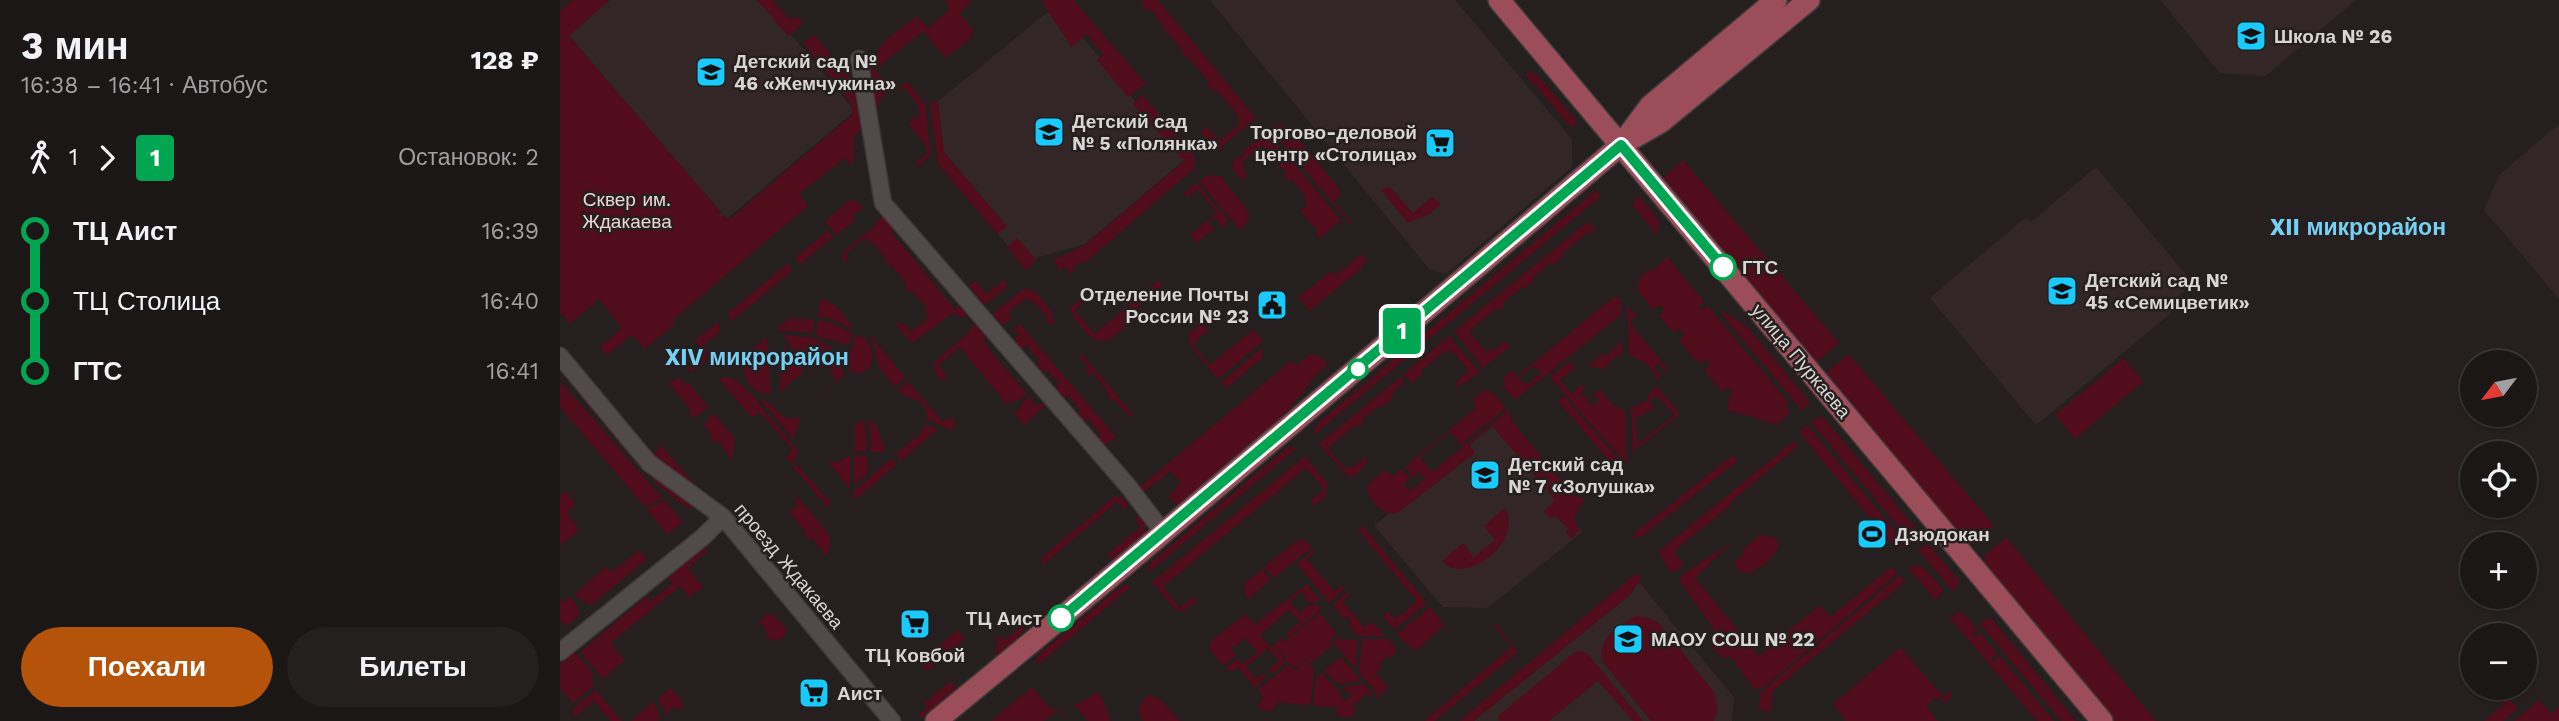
<!DOCTYPE html>
<html lang="ru">
<meta charset="utf-8">
<style>
body{margin:0;font-family:"Work Sans",sans-serif;background:#252020;color:#f1f3f6;height:100vh;display:flex;flex-direction:column;font-size:26px;white-space:nowrap}
*{box-sizing:border-box;margin:0}
p{font-size:23px;color:#a09fa1}
.icon{flex:none;width:38px;height:38px;fill:none;stroke:currentColor;stroke-width:2;stroke-linecap:round;stroke-linejoin:round}
.map{position:relative;flex:1;overflow:hidden}
.panel{display:flex;flex-direction:column;background:#1c1717;width:560px}
.panel>*{flex:none}
.badge{padding:0 14px;border-radius:5px;font-size:24px;line-height:46px}
.needle{width:46px;rotate:238deg}
.controls{position:absolute;left:1900px;top:350px;display:grid;gap:14px}
.controls a{display:grid;place-items:center;width:77px;height:77px;border-radius:50%;background:#1c1717;box-shadow:0 2px 5px #0004,0 0 0 2px #3a3636;font-size:35px}
.map>.badge{position:absolute;translate:-50% -50%;box-shadow:0 0 0 4px #fff}
.legs{display:flex;align-items:center;gap:10px;height:77px;padding:0 21px;font-size:23px}
.legs p{margin-inline-start:auto}
.head{display:flex;align-items:center;justify-content:space-between;height:119px;padding:0 21px}
h1{font-size:38px;font-weight:700;line-height:52px}
.primary-button{display:flex;gap:14px;margin-top:auto;padding:14px 21px}
.primary-button a{flex:1;height:80px;border-radius:42px;background:#b45309;color:#fff;font-size:28px;font-weight:700;line-height:80px;text-align:center}
.primary-button a+a{background:#252020;color:#f1f3f6}
ul{padding:0 21px;list-style:none}
li{display:flex;align-items:center;gap:24px;height:70px;font-size:26px}
li i{display:grid;place-items:center;width:10px;height:100%;margin:0 9px;background:currentColor}
li i::after{content:'';width:18px;height:18px;margin:-9px;border:5px solid;border-radius:50%;background:#1c1717}
li p{margin-inline-start:auto}
li:first-child i{background:linear-gradient(#0000 50%,currentColor 0)}
li:last-child i{background:linear-gradient(currentColor 50%,#0000 0)}
main{display:flex;flex:1;min-height:0}
.map>svg:first-child{display:block}
.built{fill:#332627}
.green{fill:#510d1b;fill-rule:evenodd}
.lines{fill:none;stroke-linecap:round;stroke-linejoin:round}
.minor-casing{stroke:#3f3a3a;stroke-width:19}
.major-casing{stroke:#3f3a3a;stroke-width:24}
.minor{stroke:#514a4b;stroke-width:16}
.major{stroke:#9b4e59;stroke-width:21}
.line-1-casing{stroke:#fff;stroke-width:16}
.line-1{stroke:#00a651;stroke-width:10}
.stop-1-dot{fill:#fff;stroke:#00a651;stroke-width:3.5}
.labels{text-anchor:middle;dominant-baseline:central;stroke-width:5;stroke-linejoin:round;paint-order:stroke}
.poi-label{font-size:19px;font-weight:bold;fill:#d9d5d5;stroke:#251f1f;text-anchor:start}
.park-label{font-size:19px;fill:#eed3d5;stroke:#251f1f}
.stop-label{font-size:19px;font-weight:bold;fill:#d9d5d5;stroke:#251f1f;text-anchor:start}
.street-label{font-size:19px;fill:#d9d5d5;stroke:#251f1f}
.quarter-label{font-size:23px;font-weight:bold;fill:#75d0f3;stroke:#251f1f}
</style>
<main>
<section class="panel">
<div class="head"><div><h1>3 мин</h1><p>16:38 – 16:41 · Автобус</p></div><b>128 ₽</b></div>
<div class="legs"><svg class="icon" aria-label="walk" viewBox="0 0 24 24"><circle cx="13" cy="4" r="2"/><path d="M13 8l-2 6 4 7M11 14l-3 7M7 12l3-4h3l4 4"/></svg>1<svg class="icon" aria-label="forward" viewBox="0 0 24 24"><path d="M9 5l7 7-7 7"/></svg><b class="badge" style="background:#00a651;color:#fff">1</b><p>Остановок: 2</p></div>
<ul>
<li><i style="color:#00a651"></i><b>ТЦ Аист</b><p>16:39</p></li>
<li><i style="color:#00a651"></i><span>ТЦ Столица</span><p>16:40</p></li>
<li><i style="color:#00a651"></i><b>ГТС</b><p>16:41</p></li>
</ul>
<div class="primary-button"><a>Поехали</a><a>Билеты</a></div>
</section>
<div class="map">
<svg width="1999" height="721" viewBox="0 0 1999 721">
<rect width="100%" height="100%" fill="#251f1f"/>
<path class="built" d="M48 0H202L295 111 164 221 8 34Z
M650 0H895L1012 139V167L886 274 869 269Z
M1600 0H1796L1706 76 1660 73Z
M496 5 624 160 525 244 476 258 465 267 381 165 375 104Z
M1999 124V299L1924 210 1939 175Z
M1536 167 1633 283 1615 299V310L1476 425 1370 298 1466 217 1471 222Z
M935 424 1022 532 928 608 883 607 814 526Z
M1078 581 1174 697 1172 721H912Z"/>
<path class="green" d="M13 0H50L9 36 162 213 159 214 160 216 164 215 169 220 292 115 291 103 243 43 254 35 299 87 303 128 294 136 293 166 285 158 239 194 248 206 113 320 115 324 85 349 72 335 47 355 40 347 62 328 39 299 10 324 3 314 0 316V11Z
M197 0H213L229 19 238 17 243 23 228 36Z
M385 0H412L400 14 414 30 410 39 386 58 363 31 319 67 316 65C311 45 344 27 357 16L368 28 389 10Z
M483 0H514L586 84 568 97 537 60 543 55 527 34 510 48 508 41 483 4Z
M581 0H598L696 118 659 149H655L641 132 646 126 660 141 680 124 676 118 678 116C670 106 661 92 650 88L647 85 649 82 630 59 621 54 624 51 603 29 604 27 590 9 587 12 581 4 583 3Z
M311 65 332 88 318 101 321 105 311 107Z
M971 72 978 76 1017 122 1011 127 965 74Z
M347 81 365 104 371 155 358 166 355 163 368 152 364 147 366 145 348 124 361 113 357 109 359 106 344 88 342 90 339 87Z
M582 94 634 156 635 168 525 263 522 261 512 269 514 272 511 274 505 267 500 271 494 260 525 245 624 161 573 104Z
M378 101 384 152 447 226 437 234 378 164 370 103Z
M721 124 732 131 779 188 780 195 774 201 792 223 791 225 709 127Z
M707 132 781 220 759 239 756 234 758 232 740 211 748 205 744 200 746 197 731 179 728 181 724 175 726 173 703 145 682 162 685 167 683 170 688 175 683 180 673 170V163L679 155 681 158 685 154 683 151Z
M1123 160 1279 343 1258 361 1252 359 1102 178Z
M648 175 660 176 686 208 689 213 688 221 680 230 639 181Z
M637 183 667 219 665 229 653 217 648 222 654 229 637 243 630 235 657 212 638 189 626 198 624 193Z
M829 186 853 213 873 196 880 205 870 214 848 223 821 190Z
M1036 190 1041 196 754 435V429L759 422Z
M1078 195 1100 222 1097 235 1072 205 1076 201Z
M290 200 298 202 303 208 293 216 295 220 277 235 265 221Z
M326 214 335 227 331 232 395 309 405 306 409 310 404 318 393 313 354 342 349 340 335 324 337 322 340 325 343 323 351 332 369 317 365 312 368 309 352 291 350 292 345 287 347 284 331 265 329 267 325 262 327 260 311 241 309 243 305 238 286 254 289 259 285 262 282 258 284 251 316 225 315 223Z
M1026 223H1030L1036 229 1030 234 1028 232 1002 254 1004 256 993 265 991 263 973 278 974 281 964 289 962 287 943 303 945 306 939 311 937 308 909 331 926 352 931 348 934 351 945 341 950 347 923 368 894 331Z
M269 230 273 237 242 263H239L236 260 237 256Z
M457 238 477 260 466 270 447 247Z
M801 254 807 261 802 265V268L750 311 738 297 772 271 776 275Z
M1107 257 1144 301 1139 307 1141 310 1148 306 1228 402 1224 406 1228 408 1229 414 1217 425 1200 420 1198 422 1199 419 1167 410 1169 402 1168 398 1173 393 1168 387 1162 392 1144 370 1150 365 1145 359 1138 363 1119 341 1125 335 1119 329 1113 333 1099 316 1105 311 1100 305 1093 310 1077 289 1080 277 1089 269 1092 272Z
M227 264 231 269 230 273 173 320H170L168 313Z
M443 280 448 286 425 305 409 286 415 281 427 294Z
M599 280 603 286 577 308 576 317C554 335 545 355 521 327 516 320 511 316 511 307L524 298 526 300 515 310 535 334Z
M463 289 475 291 493 313 491 315 495 322 490 326 486 321 488 319 472 300 469 302 466 298 448 313 451 318 442 326 433 315 434 313Z
M1054 297 1061 298V315L955 400 944 387V376L952 371 966 385 981 373 974 366 962 376 960 374Z
M260 299C275 301 287 317 294 330L272 319 258 317Z
M1067 305 1076 315 1070 323 1110 372 1108 373 1098 363 1094 367 1101 377 1098 380 1086 363 1069 355Z
M1165 312 1187 327 1249 401 1248 405 1242 411 1162 315Z
M230 318 254 320 253 333 216 330Z
M258 321 270 322 293 333 288 345 256 336Z
M158 322 161 331 144 345C153 358 144 363 133 371H130L127 369 145 353 135 340Z
M642 323 649 330 633 344 650 365 693 330 703 341 658 379 629 344V333Z
M460 324 556 437 544 446 537 436 541 432H538L530 422V419L523 422 517 415 521 408H518L509 397 510 394 504 398 495 389 500 382H497L488 372 489 369 482 373 476 365 480 358H477L468 347 469 344 461 348 454 340 460 333 453 330Z
M413 326H419L427 332 424 343 467 394 458 401 454 400 447 405 400 347 378 365 388 377 382 381 374 371 375 361 410 332 409 330Z
M222 335C239 336 259 336 272 348L259 355 245 365Z
M298 335C311 339 316 357 309 369L299 374 289 370 285 360 293 346V339Z
M310 335 346 378 335 387 318 366 315 347 309 337Z
M889 336 919 371 918 374 898 387 895 383 909 371 891 350 886 354 884 352 861 371 863 374 852 383 843 375Z
M207 337 211 394C188 393 182 378 184 357Z
M1062 341 1063 354 1057 355 1044 369 1032 367 1028 363 1035 362 1038 356 1044 353 1046 356Z
M224 345 244 372 220 392 219 391Z
M703 347 702 358 668 387H665L661 382Z
M522 354 573 414 570 418 554 399 551 401 547 395 549 393 534 374 531 376 526 370 528 367 519 357Z
M750 354 762 358 768 365 756 375 720 420 618 505 608 497 621 483 611 471 580 495 576 490 731 361 737 365Z
M1289 354 1434 526 1417 543 1407 545 1267 376 1269 370Z
M265 355 269 360H280L284 376 255 399 277 380 270 372 273 369 269 364 265 366 259 359Z
M1564 358 1583 382 1515 439 1495 415Z
M1010 361 1015 368 1000 380 1011 394 1021 385 1025 389 1021 393 1026 399 1029 396 1031 398 1027 402 1032 406 1039 400 1032 394 1042 390C1046 400 1056 409 1065 410L1067 465 990 377Z
M0 363 134 505 130 509C88 486 33 409 0 371Z
M118 377 123 383H129L148 406 147 409 133 418 129 413 131 410 109 384Z
M165 377C180 379 184 390 196 397L198 403 238 451 236 459 230 463 226 458 232 450 201 413 191 417 159 379Z
M840 377 844 382 831 395 833 398 822 407 820 405 802 420 804 423 798 427 796 425 768 448 785 469 790 466 792 468 804 458 808 462 795 476 788 477 759 444Z
M0 381 103 499 84 506 0 407Z
M349 382 382 421 393 418 395 423 392 431 367 419C366 393 349 404 338 390Z
M1097 386 1120 414 1073 452 1071 408 1086 401 1094 387ZM1097 396 1114 415 1078 444 1076 418 1094 409 1089 402Z
M925 390 933 393 946 408 902 443 905 445 948 410 952 421 1013 495 1021 497 1025 501C1016 510 1011 519 1020 530L1011 539 1006 533 1009 529 995 516 991 519 984 511 992 504 994 498 932 426 909 445 915 453 838 513C824 517 807 500 807 486L825 470 833 476 842 469 850 479 844 484 850 491 865 479 859 472 853 477 845 467 916 408 913 398ZM890 432 903 447 872 472 860 457Z
M1004 396 1067 470 1061 475 998 401Z
M469 397 476 405 485 403 484 407 464 425 454 413 461 408 460 404Z
M203 399C217 407 222 424 241 417L233 439 202 402Z
M151 415H155L175 439 172 460 157 441 154 443 150 439 153 436 143 425Z
M1262 416 1357 530 1350 541 1251 422Z
M309 420 317 426 326 452H311Z
M305 421 307 452 293 451C297 441 292 430 296 422Z
M365 424 378 429 340 462 336 454 360 434Z
M1247 425 1346 544 1337 546 1330 542 1318 528 1320 523 1315 516 1310 518 1243 437 1240 431Z
M1234 441 1238 446 1172 501 1171 505 1114 551 1123 563 1119 570 1110 572 1098 552Z
M101 445 141 492 122 481 95 456 94 454Z
M734 447 737 448 588 573 590 563 727 448Z
M290 455V489L269 463 280 461Z
M294 455 307 456 308 473 294 485Z
M1173 455 1178 461 1081 537H1070Z
M745 456 768 484 766 496 754 506 750 501 764 489 746 468 603 587 620 608 634 597 637 601 625 611 615 610 592 582Z
M330 459 337 464 297 499 293 495 294 491Z
M236 464 271 503 268 508 233 467Z
M228 485 269 534 270 545 267 557 252 538 249 540 244 534 246 532 229 512 238 504 235 500 237 497Z
M7 492 15 504 7 513 18 528 16 533 0 546V495Z
M554 497H562L569 506 565 509 557 502 483 565 482 557Z
M105 501 123 522 109 533H106L86 508Z
M945 508C965 541 905 588 882 561L903 543 914 557 935 540 924 526Z
M577 517H580L585 521V535L553 562 548 554 580 527 576 522Z
M803 526 867 603 834 630 823 616 828 612 835 619 857 601 798 530Z
M1200 535 1215 538 1219 544C1216 558 1196 574 1182 573L1178 570 1175 562 1184 553 1182 550Z
M1446 537 1596 721H1551L1424 566 1425 555Z
M744 540 752 547 714 578 704 567 734 543Z
M1173 541 1135 578 1199 656 1260 605 1270 617 1329 569 1333 568 1337 574 1205 686 1195 690 1171 657 1164 658 1153 650 1154 629 1119 580 1122 575Z
M1364 545H1369L1400 581 1393 592 1358 550Z
M146 547 147 552 128 568 143 587 130 597 120 586 51 643 65 660 43 679 20 652 87 596 91 601 113 583 109 577Z
M754 549 755 552 747 559 774 591 781 586 786 588 769 603 737 564Z
M79 550 87 559 32 605 20 599 15 594 46 567 52 572Z
M1356 565 1363 567 1383 589 1376 601 1349 569Z
M702 569 711 580 688 599 684 592 685 583Z
M1080 574V581L1069 596 914 721H899L1074 575Z
M1340 575 1345 582 1213 691 1211 711 1199 710 1201 692Z
M747 584 759 599 758 602H749L741 592 730 601 739 613 749 605H759L760 610 729 637 726 634 740 622 729 610 700 635 710 647 723 638 725 641 721 645 760 613 777 634 769 641 772 646 750 664 754 670 751 703 748 705 718 702 713 711 701 710 698 705 703 697 697 690 729 665 734 671 762 648 734 669 716 647 726 663 712 674 708 670 719 661 708 648 686 666 696 679 703 674 707 676 695 688 678 667 672 672 665 669 678 658 683 664 697 652 685 638 671 649 676 656 663 666 650 650V642L685 614 694 625Z
M566 585 571 587 478 665 477 656 555 591Z
M788 591 789 595 783 602 804 627 812 622 824 634 823 636H798L789 625 791 622 786 616 783 618 773 605Z
M10 597 16 604 20 615 6 626 0 619V598L3 602Z
M870 607 893 635 884 626 858 649H852L837 634Z
M1402 612 1418 630 1412 635 1414 638 1420 633 1437 653 1431 658 1433 661 1440 656 1494 721H1477L1389 617Z
M207 614 214 615 226 628 225 635 219 641 217 639 211 641 206 635 208 633 199 622Z
M475 615 477 617 465 628 449 649 445 648 435 657 437 637 446 639Z
M1077 616 1092 619 1100 624 1154 692 1158 710 1154 721H1091L1042 661C1037 640 1059 623 1077 616Z
M1429 617 1431 618 1516 721H1501L1420 624Z
M936 624 958 652 875 721H864L952 647 934 626Z
M398 630 405 639 367 671 359 662Z
M774 639 797 640 796 666 794 667 772 641Z
M802 639H828L837 650 831 659 828 656 819 664 821 668 816 672 828 688 817 699 816 693 799 672Z
M1339 649H1342L1383 697 1390 691 1393 695 1384 703 1377 697 1366 706 1378 721H1286L1273 704Z
M1020 651 1027 653 1083 721H1073L1038 681 989 721H940L938 716 1015 652Z
M15 652 32 672 33 686 13 703 0 688V664Z
M781 657 800 679V681L778 684 764 671Z
M757 673 759 675 761 673 782 693 780 696 785 701 792 696 782 687 804 684 813 696 812 698 807 694 792 706 795 712 792 717H780L777 715 776 707 755 706 753 703Z
M390 681 397 689 364 716V720L359 714 367 708 364 703Z
M472 687 491 709H500L510 721 498 710 484 721H431Z
M110 688 119 696 124 706 119 710 115 706 103 716 105 708 100 704 99 698Z
M36 690 62 721H51L34 701 14 718 13 708Z
M537 692 544 702 550 721H528L514 705 517 702 519 704Z
M592 695 604 703 620 721H584L580 718 579 707 586 696Z
M1948 697 1958 709 1943 721H1924L1942 706Z
M1979 700 1991 714 1999 707V721H1954Z
M94 701 100 718 97 721H71Z"/>
<g class="lines">
<g class="minor-casing">
<path id="minor" d="M299 59 323 203 568 486 603 532
M0 356 89 463 163 517 332 721
M0 652 143 537 163 517"/>
</g>
<g class="major-casing">
<path id="major" d="M939 0 1542 721
M1067 137 1090 106 1216 0
M376 721 565 565 1061 145 1101 122 1249 0"/>
</g>
<use href="#minor" class="minor"/>
<use href="#major" class="major"/>
</g>
<g class="lines">
<g class="line-1-casing">
<path id="line-1" d="M501 618 1061 145 1163 267"/>
</g>
<use href="#line-1" class="line-1"/>
</g>
<defs>
<g id="school-square" transform="scale(1.575)"><rect x="-9" y="-9" width="18" height="18" rx="4" fill="#19cafc" stroke="#251f1f"/><path d="M0-5L7-2L0 1L-7-2ZM-4 1L0 2.5L4 1V4Q0 6-4 4Z" fill="#111"/></g>
<g id="supermarket-square" transform="scale(1.575)"><rect x="-9" y="-9" width="18" height="18" rx="4" fill="#19cafc" stroke="#251f1f"/><path d="M-6-5.5h2.5l.6 2H6L4.5 2H-2.5L-4.4-4H-6ZM-1.5 3.2a1.3 1.3 0 1 0 .1 0ZM3 3.2a1.3 1.3 0 1 0 .1 0Z" fill="#111"/></g>
<g id="civic-square" transform="scale(1.575)"><rect x="-9" y="-9" width="18" height="18" rx="4" fill="#19cafc" stroke="#251f1f"/><path d="M-.6-6.5H3V-4.5H.6V-3L4-1V1h2V6H-6V1h2V-1L-.6-3ZM-1.2 2.5V6h2.4V2.5Z" fill="#111"/></g>
<g id="stadium-square" transform="scale(1.575)"><rect x="-9" y="-9" width="18" height="18" rx="4" fill="#19cafc" stroke="#251f1f"/><path d="M0-5a6.5 5 0 1 0 0 10a6.5 5 0 1 0 0-10ZM-3.5-1.8h7v3.6h-7Z" fill="#111"/></g>
</defs>
<g fill-rule="evenodd">
<use href="#school-square" x="1691" y="36"/>
<use href="#school-square" x="151" y="72"/>
<use href="#school-square" x="489" y="132"/>
<use href="#supermarket-square" x="880" y="143"/>
<use href="#school-square" x="1502" y="291"/>
<use href="#civic-square" x="712" y="305"/>
<use href="#school-square" x="925" y="475"/>
<use href="#stadium-square" x="1312" y="534"/>
<use href="#supermarket-square" x="355" y="624"/>
<use href="#school-square" x="1068" y="639"/>
<use href="#supermarket-square" x="254" y="693"/>
</g>
<g class="stop-1-dot">
<circle cx="1163" cy="267" r="12"/>
<circle cx="798" cy="369" r="9"/>
<circle cx="501" cy="618" r="12"/>
</g>
<g class="labels">
<g class="poi-label">
<text x="1714" y="36">Школа № 26</text>
<text x="174" y="61">Детский сад №<tspan x="174" dy="22">46 «Жемчужина»</tspan></text>
<text x="512" y="121">Детский сад<tspan x="512" dy="22">№ 5 «Полянка»</tspan></text>
<text x="857" y="132" text-anchor="end">Торгово-деловой<tspan x="857" dy="22">центр «Столица»</tspan></text>
<text x="1525" y="280">Детский сад №<tspan x="1525" dy="22">45 «Семицветик»</tspan></text>
<text x="689" y="294" text-anchor="end">Отделение Почты<tspan x="689" dy="22">России № 23</tspan></text>
<text x="948" y="464">Детский сад<tspan x="948" dy="22">№ 7 «Золушка»</tspan></text>
<text x="1335" y="534">Дзюдокан</text>
<text x="1091" y="639">МАОУ СОШ № 22</text>
<text x="355" y="655" text-anchor="middle">ТЦ Ковбой</text>
<text x="277" y="693">Аист</text>
</g>
<g class="park-label">
<text x="67" y="199">Сквер им.<tspan x="67" dy="22">Ждакаева</tspan></text>
</g>
<g class="stop-label">
<text x="1182" y="267">ГТС</text>
<text x="482" y="618" text-anchor="end">ТЦ Аист</text>
</g>
<g class="street-label">
<text transform="translate(1241 361) rotate(50)">улица Пуркаева</text>
<text transform="translate(229 566) rotate(50)">проезд Ждакаева</text>
</g>
<g class="quarter-label">
<text x="1798" y="227">XII микрорайон</text>
<text x="197" y="357">XIV микрорайон</text>
</g>
</g>
</svg>
<div class="controls">
<a><svg class="needle" viewBox="-14 -14 28 28"><path d="M0-13l5 13h-10z" fill="#e53935"/><path d="M0 13l5-13h-10z" fill="#a09fa1"/></svg></a>
<a><svg class="icon" aria-label="locate" viewBox="0 0 24 24"><circle cx="12" cy="12" r="6"/><path d="M12 2v4M12 18v4M2 12h4M18 12h4"/></svg></a>
<a>+</a>
<a>−</a>
</div>
<b class="badge" style="left:842px;top:331px;background:#00a651;color:#fff">1</b>
</div>
</main>
